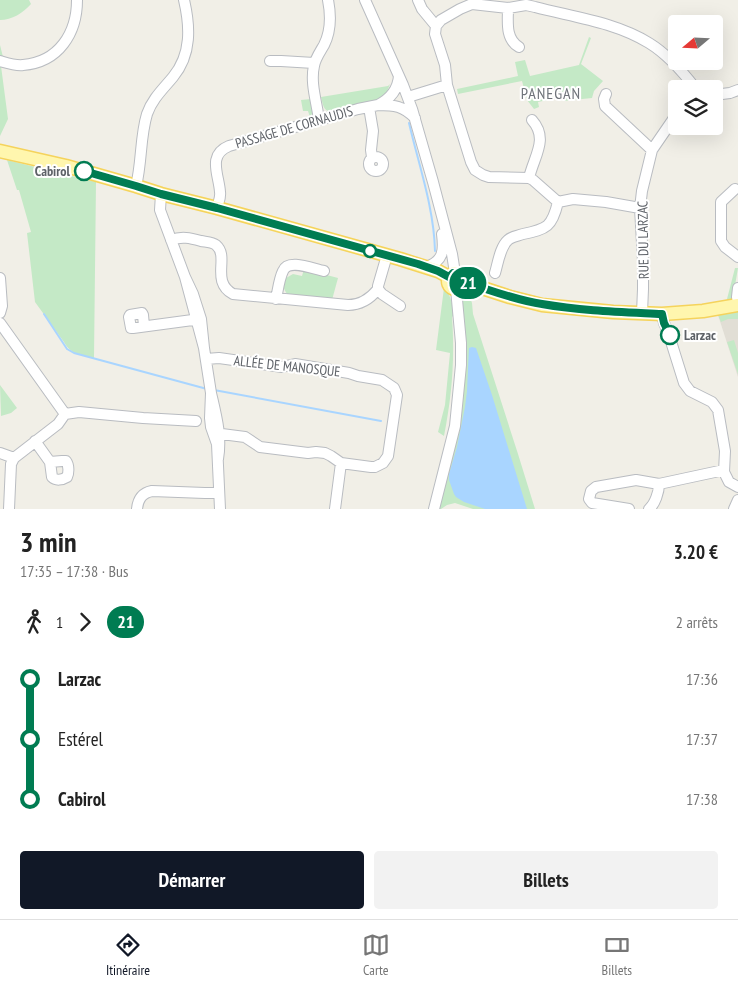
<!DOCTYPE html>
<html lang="fr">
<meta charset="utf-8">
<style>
body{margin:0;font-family:"PT Sans Narrow",sans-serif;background:#f2f2f2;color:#222;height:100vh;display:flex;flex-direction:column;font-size:19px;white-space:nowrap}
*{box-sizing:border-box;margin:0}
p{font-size:16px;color:#767676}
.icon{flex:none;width:28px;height:28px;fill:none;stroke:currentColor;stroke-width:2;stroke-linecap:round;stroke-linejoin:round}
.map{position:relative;height:509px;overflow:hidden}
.side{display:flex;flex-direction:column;background:#fff;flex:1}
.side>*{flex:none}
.badge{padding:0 10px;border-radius:16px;font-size:18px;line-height:32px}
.needle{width:32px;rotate:251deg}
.controls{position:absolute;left:668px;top:15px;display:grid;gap:10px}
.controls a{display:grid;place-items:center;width:55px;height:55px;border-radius:5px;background:#fff;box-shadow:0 5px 20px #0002;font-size:25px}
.map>.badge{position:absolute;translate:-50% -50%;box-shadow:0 0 0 2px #fff}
.legs{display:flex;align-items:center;gap:8px;height:55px;padding:0 20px;font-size:16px}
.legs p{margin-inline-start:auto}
.head{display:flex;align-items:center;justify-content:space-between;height:85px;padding:0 20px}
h1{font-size:28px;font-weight:700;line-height:38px}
.primary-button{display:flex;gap:10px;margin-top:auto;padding:10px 20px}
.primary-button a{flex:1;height:58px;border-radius:5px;background:#111827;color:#fff;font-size:20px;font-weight:700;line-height:58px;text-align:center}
.primary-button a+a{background:#f2f2f2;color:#222}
ul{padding:0 20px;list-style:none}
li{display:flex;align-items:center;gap:18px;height:60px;font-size:19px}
li i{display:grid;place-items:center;width:8px;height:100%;margin:0 6px;background:currentColor}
li i::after{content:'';width:12px;height:12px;margin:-6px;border:4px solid;border-radius:50%;background:#fff}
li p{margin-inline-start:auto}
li:first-child i{background:linear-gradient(#0000 50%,currentColor 0)}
li:last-child i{background:linear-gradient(currentColor 50%,#0000 0)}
.dock{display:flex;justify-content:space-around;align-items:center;height:70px;border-top:1px solid #e0e0e0;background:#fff;font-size:14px;color:#767676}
.dock a{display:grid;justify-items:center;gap:2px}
.dock .on{color:#111827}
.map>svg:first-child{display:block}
.education{fill:#e1ded5}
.green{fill:#c4e9c6}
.water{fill:#a9d5ff}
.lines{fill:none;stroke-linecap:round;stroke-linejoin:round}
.stream{stroke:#a9d5ff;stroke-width:2}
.minor-casing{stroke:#b9bcc1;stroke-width:12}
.major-casing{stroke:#f5d35c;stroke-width:15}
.minor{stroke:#fff;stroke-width:10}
.major{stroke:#fff6ae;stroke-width:12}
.line-1-casing{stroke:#fff;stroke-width:11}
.line-1{stroke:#007c52;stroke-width:8}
.stop-1-dot{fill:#fff;stroke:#007c52;stroke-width:2.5}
.labels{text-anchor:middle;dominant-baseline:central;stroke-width:4;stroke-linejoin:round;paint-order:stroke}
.street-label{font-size:14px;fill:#5e6268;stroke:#fff}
.stop-label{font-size:14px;font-weight:bold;fill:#5e6268;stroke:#fff;text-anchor:end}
.quarter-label{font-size:16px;letter-spacing:1px;fill:#6f747a;stroke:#fff}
</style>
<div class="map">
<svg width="738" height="509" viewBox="0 0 738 509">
<rect width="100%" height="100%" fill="#f1efe7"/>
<path class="education" d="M738 312V377L718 315Z"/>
<path class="green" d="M0 0H29L31 4C23 13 12 20 0 20Z
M589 37 591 38 581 64 603 81 594 91 592 98 563 101 561 97 538 102 539 107 534 109 527 100 522 81 458 94 457 89 518 76 515 62 525 60 530 76 579 65Z
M0 45 3 57 1 66 8 119 0 136Z
M390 84 386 94 378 100 330 112C323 110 323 104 321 97L388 86Z
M311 99 313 112 310 117 308 111H303L301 100Z
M7 160 96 182 94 358C81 355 71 355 64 342L35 302 27 233 31 232 19 190H17Z
M735 268H738L733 297 732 300 726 301 727 299Z
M304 269 338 278 332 300 288 295C283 289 282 284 286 278L293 274 302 276Z
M444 288H445C451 296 453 306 454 315L452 317C455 359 452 395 444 436L438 432 445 405 450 353 436 350Z
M473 289 474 293 468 292 472 303 473 314 518 454 535 509H473L455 503 447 505 441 509H439L461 412 466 369V346L462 298 467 290Z
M738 312V319H728L721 322 718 315Z
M734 340 738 353V374L727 342Z
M0 385 17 408 11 413 1 416Z"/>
<path class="water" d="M472 347 476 348 492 395 527 509H485L464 502 456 497 454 494 449 480V474L457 447 465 407 467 391 469 348Z"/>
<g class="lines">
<path class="stream" d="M409 123C419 166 434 208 435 251
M44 314 67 349 74 353 207 389
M214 390 381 421"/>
<g class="minor-casing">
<path id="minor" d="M365 0 403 85 412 109 433 182 452 254 455 273
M418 0 422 9 436 26
M508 8C508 21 505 39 519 47
M0 61C7 63 16 66 23 65 59 62 77 33 77 0
M270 61H281L314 63
M399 76C398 89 390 99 378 105 395 105 403 106 415 118
M606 94 604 99 605 106 652 150
M714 95 730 93 738 90
M408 97 447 85
M369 107 373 131 371 150 372 157
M319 120C317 103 310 83 314 66 315 59 320 52 324 45 331 31 331 15 328 0
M369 164a7 7 0 1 1 14 0a7 7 0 1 1-14 0Z
M529 178C534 156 549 139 532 120
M136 186C142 162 140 137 147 114 152 99 164 88 173 77 192 54 190 26 184 0
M735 189 721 202V241L725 247 738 257
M161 194 160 210 185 277
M558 202 533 180 529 178 489 177 483 175 475 170 471 162 447 85 445 65 435 34 436 26 441 20 460 9 472 4 508 8 526 5 535 7C573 17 615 22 649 43 667 54 683 72 696 89
M558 202 573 199 606 202 640 208
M217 208C218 203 221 198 220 192 219 175 207 155 229 146L358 109 378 105
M171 240C182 236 190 238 201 241 206 242 212 242 216 245 230 257 210 281 233 294L348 305C361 305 370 299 378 289V286L387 255
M426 267C444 261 444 250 442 234
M495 273C498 263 500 247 508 240 512 236 518 236 523 234 547 229 552 227 558 202
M0 278 2 306 0 313
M738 288 737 297 738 303
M378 289 382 294 400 306
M276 299C278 290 279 279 283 271 288 258 313 269 324 271
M642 313 643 289V261L640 208 642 191 652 150 676 115
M662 314 664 323 668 332 684 383 690 391 712 402 718 410 725 451 724 472 729 482 738 487
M0 323 65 414
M144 326 143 315 142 313 130 315 129 317 131 328H133L200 319
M204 348 201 319 193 294 185 277 204 348 211 393
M206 359 219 358 282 367 295 364 349 373 358 376 382 380 394 388 397 395 388 456 383 463 375 467H371L341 463 331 456 325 453 316 452 308 453 260 447 245 437 214 433
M65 414 79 412 143 418 196 421
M35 441 50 462 52 477C56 481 62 480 67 477 69 473 69 465 66 461H62L50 462
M0 453 14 458
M14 458 58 424 65 414
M218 459C222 436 216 415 211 393L210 418 211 427 217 444 220 509
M9 509 11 464 14 458
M137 509C138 499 142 493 152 491L205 493H219
M335 509 341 463
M434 509 455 426 461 365V343L456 289
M629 509 592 503 589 499 591 491 596 487 636 480 659 484 724 470
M649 509C655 504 659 492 659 484
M734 509 738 500"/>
</g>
<g class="major-casing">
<path id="major" d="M0 151 66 166 136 186 161 194 217 208 400 259 438 271 449 277
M448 281a8 8 0 1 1 16 0a8 8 0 1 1-16 0Z
M464 282 510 297 542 305 613 312 662 314 703 311 738 305"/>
</g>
<use href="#minor" class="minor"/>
<use href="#major" class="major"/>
</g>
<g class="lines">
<g class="line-1-casing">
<path id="line-1" d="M84 171 136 186 161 194 217 208 418 264 438 271 449 277 453 273H459L463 276 464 282C490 290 515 300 542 304 582 311 622 312 662 314L664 323 670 335"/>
</g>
<use href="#line-1" class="line-1"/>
</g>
<g class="stop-1-dot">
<circle cx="84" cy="171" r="9"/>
<circle cx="370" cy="251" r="6"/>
<circle cx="670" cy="335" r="9"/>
</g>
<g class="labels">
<g class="street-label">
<text transform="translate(294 127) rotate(-16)">PASSAGE DE CORNAUDIS</text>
<text transform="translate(643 240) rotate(-91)">RUE DU LARZAC</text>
<text transform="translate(287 366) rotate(6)">ALLÉE DE MANOSQUE</text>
</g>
<g class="stop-label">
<text x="70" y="171">Cabirol</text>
<text x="684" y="335" text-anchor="start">Larzac</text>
</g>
<g class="quarter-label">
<text x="551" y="93">PANEGAN</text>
</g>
</g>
</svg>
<div class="controls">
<a><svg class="needle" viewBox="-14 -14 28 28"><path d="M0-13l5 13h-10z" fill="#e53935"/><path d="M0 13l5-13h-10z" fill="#767676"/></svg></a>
<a><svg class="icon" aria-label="layers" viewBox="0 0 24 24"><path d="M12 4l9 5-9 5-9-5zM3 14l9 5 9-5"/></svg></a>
</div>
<b class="badge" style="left:468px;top:283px;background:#007c52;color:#fff">21</b>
</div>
<section class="side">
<div class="head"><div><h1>3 min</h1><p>17:35 – 17:38 · Bus</p></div><b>3.20 €</b></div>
<div class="legs"><svg class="icon" aria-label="walk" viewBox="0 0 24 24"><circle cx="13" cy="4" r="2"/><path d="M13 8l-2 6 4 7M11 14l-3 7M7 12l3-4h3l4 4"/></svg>1<svg class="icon" aria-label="forward" viewBox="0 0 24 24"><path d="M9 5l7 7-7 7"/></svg><b class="badge" style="background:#007c52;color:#fff">21</b><p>2 arrêts</p></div>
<ul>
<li><i style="color:#007c52"></i><b>Larzac</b><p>17:36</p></li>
<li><i style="color:#007c52"></i><span>Estérel</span><p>17:37</p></li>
<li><i style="color:#007c52"></i><b>Cabirol</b><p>17:38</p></li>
</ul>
<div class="primary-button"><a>Démarrer</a><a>Billets</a></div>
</section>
<nav class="dock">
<a class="on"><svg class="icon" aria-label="directions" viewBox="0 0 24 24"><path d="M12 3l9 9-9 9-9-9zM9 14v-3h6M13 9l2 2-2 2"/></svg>Itinéraire</a>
<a><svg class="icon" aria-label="map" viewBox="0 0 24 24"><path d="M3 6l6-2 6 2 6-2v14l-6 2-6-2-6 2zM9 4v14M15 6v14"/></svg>Carte</a>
<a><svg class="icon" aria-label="tickets" viewBox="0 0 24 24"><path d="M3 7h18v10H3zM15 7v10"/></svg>Billets</a>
</nav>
